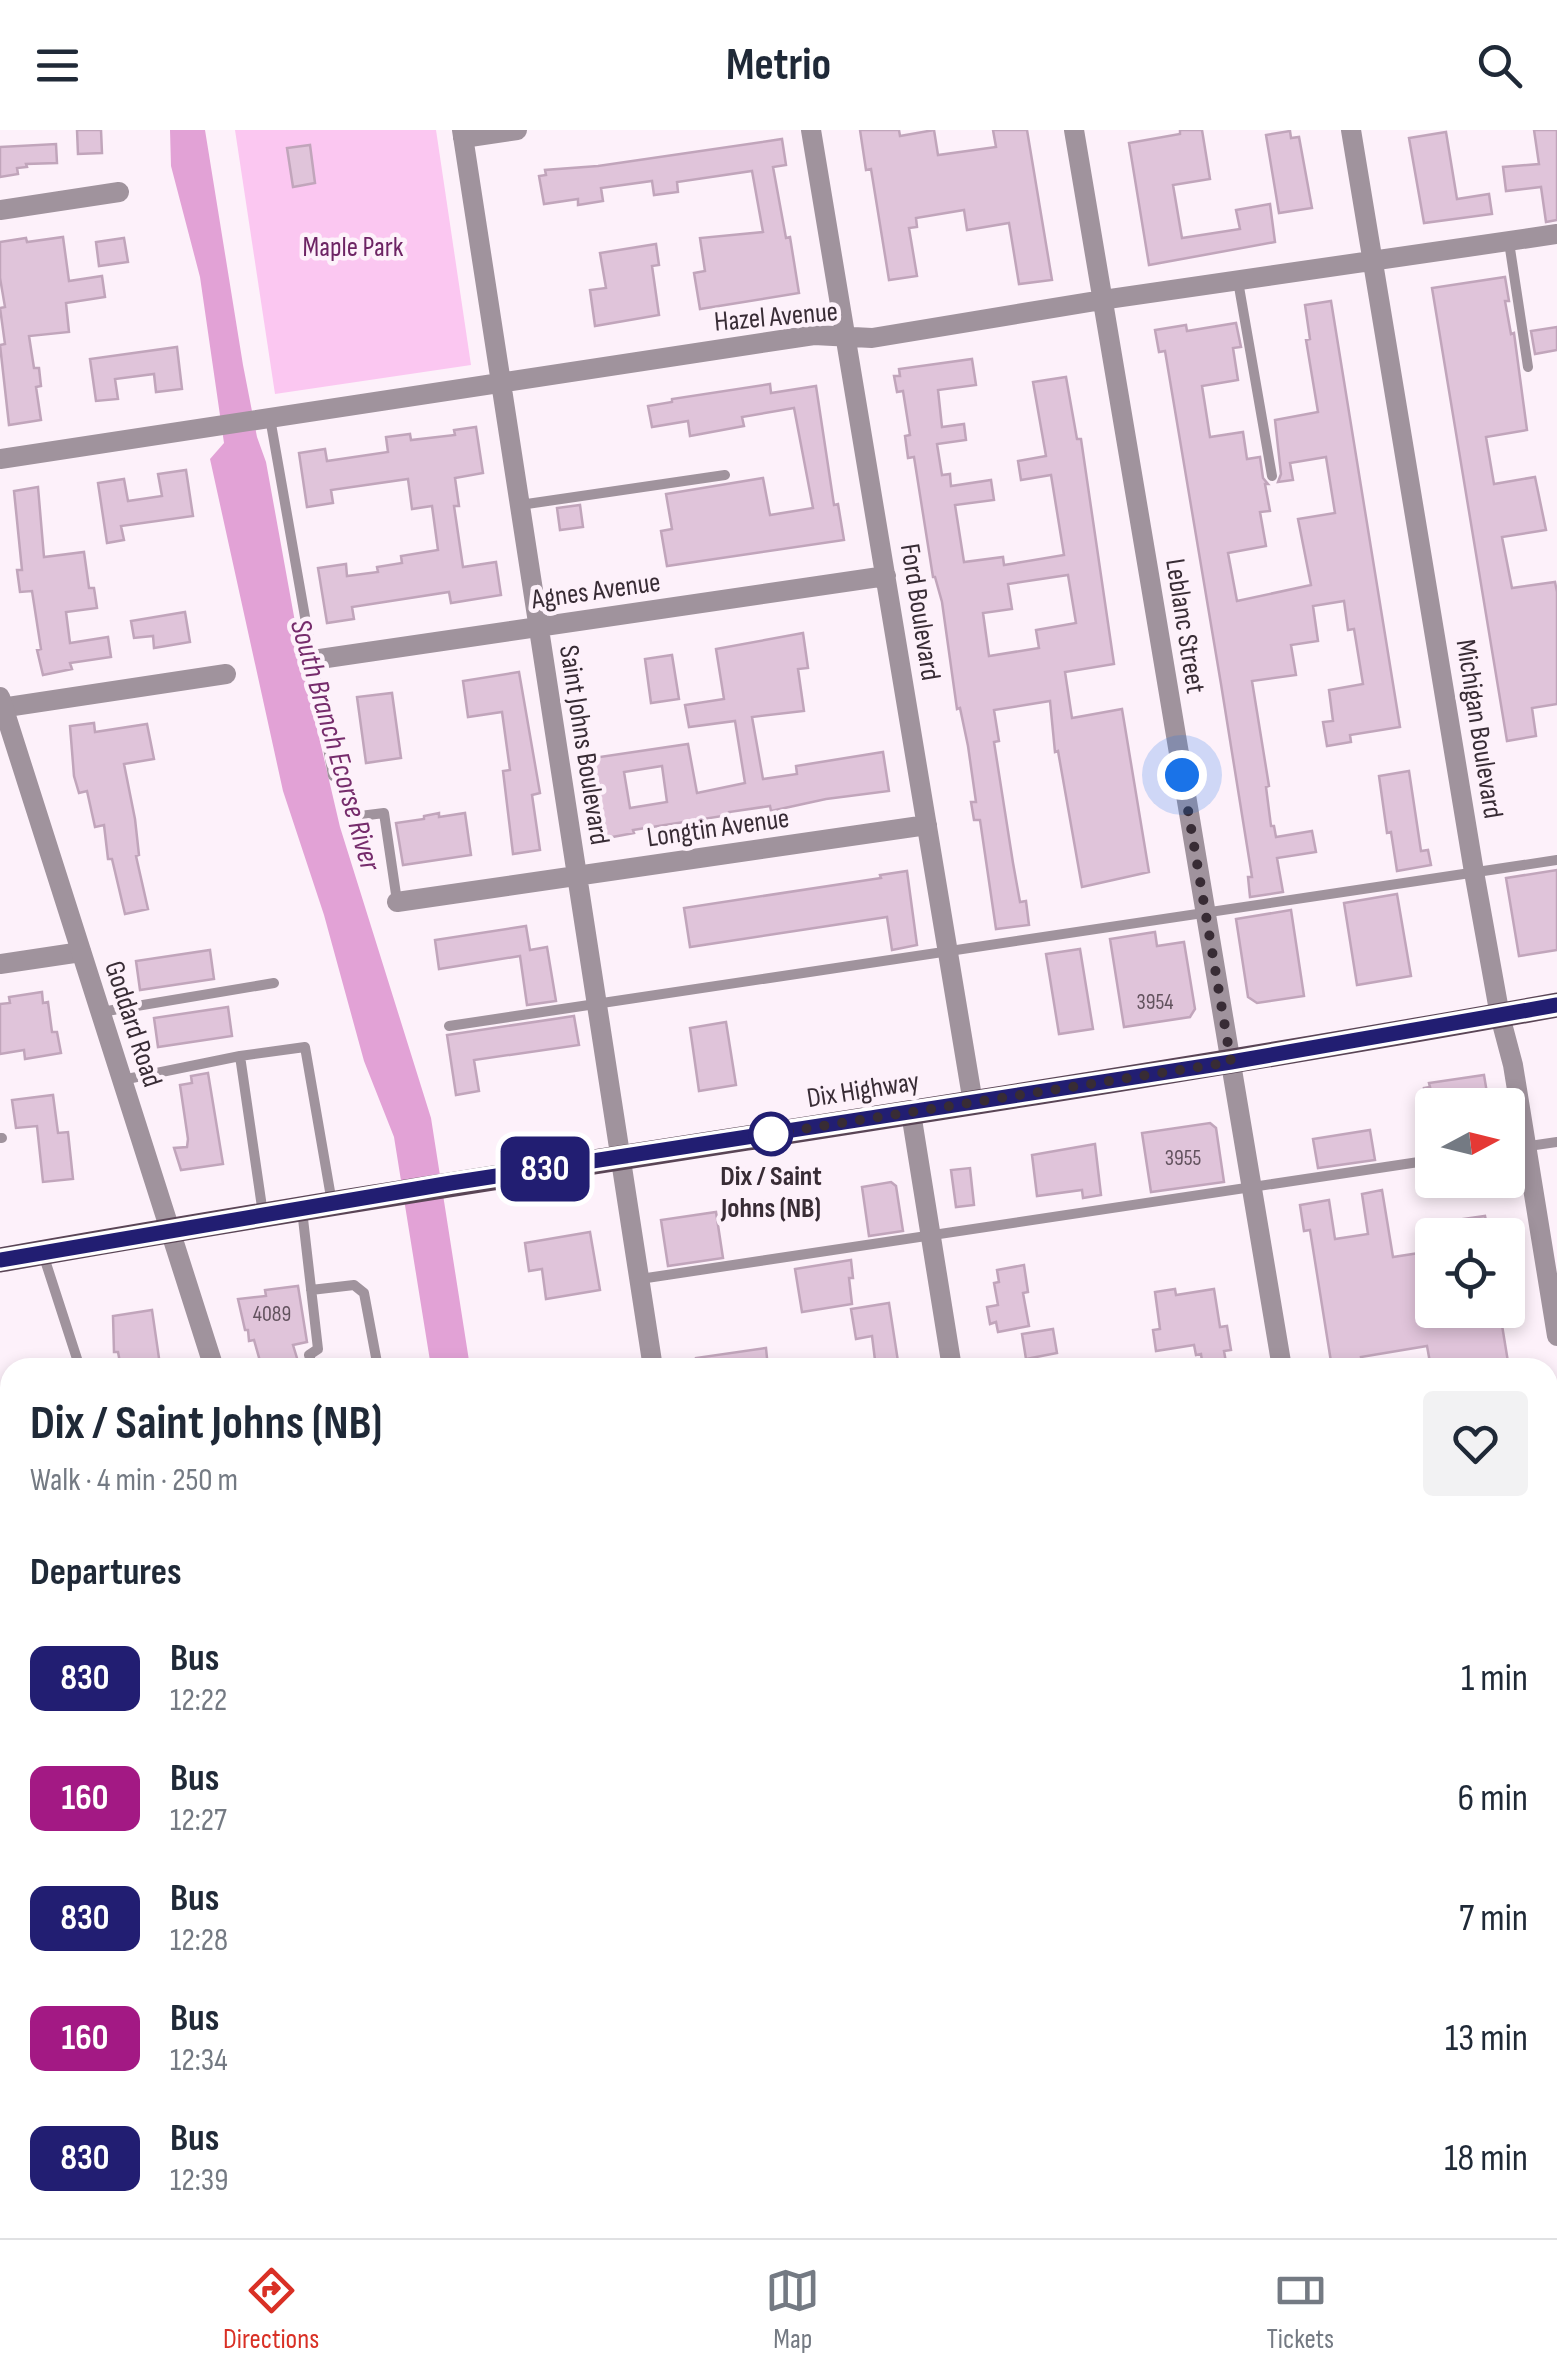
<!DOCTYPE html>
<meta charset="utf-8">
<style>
body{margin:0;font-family:"Sofia Sans Condensed",sans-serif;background:#f2f2f3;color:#1f2937;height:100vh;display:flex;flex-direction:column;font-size:38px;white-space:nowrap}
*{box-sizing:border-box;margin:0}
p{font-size:32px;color:#747a83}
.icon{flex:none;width:55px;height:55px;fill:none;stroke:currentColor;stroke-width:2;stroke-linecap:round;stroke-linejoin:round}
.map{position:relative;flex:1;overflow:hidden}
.drawer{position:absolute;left:0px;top:1228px;width:1558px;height:882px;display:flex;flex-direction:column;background:#fff;border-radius:30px 30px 0 0;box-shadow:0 5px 15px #0003}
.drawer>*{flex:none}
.badge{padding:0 20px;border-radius:15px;font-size:35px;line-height:65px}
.needle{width:65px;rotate:83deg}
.tools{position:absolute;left:1415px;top:958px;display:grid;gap:20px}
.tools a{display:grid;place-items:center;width:110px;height:110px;border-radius:10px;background:#fff;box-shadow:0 5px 15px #0003;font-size:50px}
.you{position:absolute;width:50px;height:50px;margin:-25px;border:8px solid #fff;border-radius:50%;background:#1a73e8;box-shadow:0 0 0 15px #1a73e833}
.map>.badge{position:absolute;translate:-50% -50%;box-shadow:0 0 0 5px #fff}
h2{padding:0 30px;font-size:38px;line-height:90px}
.round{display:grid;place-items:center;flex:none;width:105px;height:105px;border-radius:10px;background:#f2f2f3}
.headline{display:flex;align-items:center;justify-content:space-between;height:170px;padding:0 30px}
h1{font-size:48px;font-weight:700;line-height:75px}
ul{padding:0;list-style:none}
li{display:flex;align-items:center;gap:30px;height:120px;padding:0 30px}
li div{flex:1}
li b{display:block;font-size:38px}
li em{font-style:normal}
li .badge{min-width:110px;font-weight:700;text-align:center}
header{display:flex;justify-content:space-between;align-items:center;height:130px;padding:0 30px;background:#fff;font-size:45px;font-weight:700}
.dock{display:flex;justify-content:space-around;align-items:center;height:140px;border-top:2px solid #e0e1e3;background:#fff;font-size:28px;color:#747a83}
.dock a{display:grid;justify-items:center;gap:5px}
.dock .selected{color:#d93025}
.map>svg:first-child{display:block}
.green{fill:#fbc7f1}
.water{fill:#e2a2d6}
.building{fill:#e0c4da;stroke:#c1a5bb;stroke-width:2.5;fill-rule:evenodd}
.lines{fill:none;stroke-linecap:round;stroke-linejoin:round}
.service{stroke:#a0939d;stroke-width:10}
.minor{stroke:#a0939d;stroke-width:20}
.tertiary{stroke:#a0939d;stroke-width:20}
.primary{stroke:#5a4556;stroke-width:25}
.line-casing{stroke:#fff;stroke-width:22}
.line{stroke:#221e72;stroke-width:15}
.walk{stroke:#382c35;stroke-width:10;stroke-dasharray:0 18}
.stop-dot{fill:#fff;stroke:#221e72;stroke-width:5}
.labels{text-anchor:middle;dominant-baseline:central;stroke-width:9;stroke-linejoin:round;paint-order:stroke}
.number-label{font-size:22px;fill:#62525e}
.park-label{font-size:28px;fill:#6d2464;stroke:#fdf1fa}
.street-label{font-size:28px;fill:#382c35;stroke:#fdf1fa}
.stop-label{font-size:28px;font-weight:bold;fill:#382c35;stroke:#fdf1fa}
.water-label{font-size:30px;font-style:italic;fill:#762c6c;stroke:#fdf1fa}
</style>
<header><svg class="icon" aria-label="menu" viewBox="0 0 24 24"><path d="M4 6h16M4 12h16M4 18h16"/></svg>Metrio<svg class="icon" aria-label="search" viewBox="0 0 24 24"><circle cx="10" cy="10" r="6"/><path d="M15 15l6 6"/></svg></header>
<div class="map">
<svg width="1557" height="2108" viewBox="0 0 1557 2108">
<rect width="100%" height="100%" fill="#fdf1fa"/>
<path class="green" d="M235 0H436L471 235 275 264Z"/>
<path class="water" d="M170 0H205L243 235 257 307 266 332 305 547 340 697 431 988 470 1237H431L394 1007 364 931 324 785 283 661 210 329 224 313 200 147 171 36Z"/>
<path class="building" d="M77 0H101L102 23 78 24Z
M860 0H899L900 6 934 0 938 25 996 17 993 0H1027L1052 150 1019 154 1009 93 967 100 964 80 916 88 917 97 909 98 917 146 889 150 871 39 866 40Z
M1180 0H1202L1210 49 1173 55 1182 108 1240 99 1236 80 1270 74 1275 112 1149 135 1129 13 1180 4Z
M1534 0H1557V90L1546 92 1541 57 1506 61 1503 37 1539 34Z
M1290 1 1291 8 1299 7 1312 78 1279 83 1266 5Z
M1446 2 1457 69 1489 64 1492 84 1424 93 1409 8Z
M782 9 786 35 773 37 786 108 790 107 799 163 700 179 694 143 705 141 700 108 763 102 752 41 677 52 678 62 654 65 652 51 601 58 603 71 578 75V69L544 74 539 46 546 45 545 40 598 36Z
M56 14 57 33 26 34 27 37 17 38 18 44 0 47V17Z
M310 15 315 53 293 57 287 18Z
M63 107 69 151 102 146 105 167 66 173 69 202 29 206 34 238H39L41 256 36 257 41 290 9 295 0 215 5 214 0 178 5 177 0 148V112L26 108 27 112Z
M124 108 128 132 99 136 96 112Z
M656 114 659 135 652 136 659 185 595 196 590 160 606 158 600 123Z
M1505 147 1509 171H1505L1511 204 1514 203 1527 300 1486 307 1494 354 1535 347 1546 400 1502 407 1512 458 1555 452 1557 462V574L1532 578 1536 606 1507 611 1432 158Z
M1331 171 1400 597 1350 605 1351 612 1327 616 1323 592 1333 591 1329 560 1363 554 1354 499 1348 500 1344 471 1313 476 1318 511 1291 515 1296 545 1252 551 1269 656 1266 657 1271 696H1274L1276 707 1312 701 1316 722 1277 728 1283 762 1250 767 1248 747H1252L1221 554 1165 221 1159 222 1155 200 1186 195 1187 201 1236 193 1241 217 1233 218 1238 250 1202 256 1210 307 1243 302 1247 329 1260 327 1263 348 1268 354H1265L1270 381 1260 382 1266 416 1228 423 1237 471 1311 455 1298 389 1335 383 1326 327 1290 333 1293 350 1278 352 1281 344 1275 290 1318 282 1306 210 1310 209 1305 175Z
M1557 197V220L1535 224 1531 201Z
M177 217 182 259 156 262 154 244 115 249 118 269 96 271 90 229Z
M972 229 976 255 938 260 942 297 964 294 966 310 937 314 942 345 950 344 951 356 991 350 994 370 955 375 964 432 1003 427 1004 435 1064 425 1051 345 1021 350 1018 331 1046 326 1033 252 1066 247 1077 309H1081L1114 534 1065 542 1072 588 1122 579 1149 742 1082 757 1058 621 1055 622 1050 571 994 580 999 611 994 612 1013 733 1020 772 1026 771 1029 795 996 799 980 690H974L971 672H976L968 616 960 578 957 579 942 472 935 447H933L914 327 908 328 905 306 910 305 903 261 897 262 894 246H900L899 239ZM1068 445 1076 493 1036 500 1039 518 989 526 983 483 1012 479 1008 454Z
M770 254 771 263 816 256 834 375 838 374 844 410 667 436 661 401 672 399 666 364 763 348 770 385 813 378 794 278 742 287 744 296 690 306 688 291 652 297 648 276 672 272V269Z
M476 297 483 343 455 348 459 376H454L463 437 496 432 501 465 451 473 449 462 352 477 354 489 327 493 318 438 346 434 347 446 378 442 377 437 402 433 401 426 438 420 432 376 412 379 408 349 331 360 333 373 307 377 299 323 325 319 327 331 388 322 386 307 410 304 411 310 455 305 454 300Z
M186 340 193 386 121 396 124 410 107 413 98 353 124 349 128 371 162 366 158 344Z
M38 357 44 427 84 422 89 458H94L97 478 66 482 70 513 108 507 111 527 70 533 72 539 43 545 37 520 41 519 32 461 20 462 17 440H22L14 361Z
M580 375 583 397 560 400 557 378Z
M185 482 190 512 154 518 153 506 134 508 131 491Z
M803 503 808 538 798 539 804 581 752 587 763 649 797 644 796 636 883 622 889 661 826 669 771 681 770 676 729 682V685L633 700 634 703 607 708 593 628 688 614 697 663 745 653 735 591 689 597 685 575 724 569 716 519ZM662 636 667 672 630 678 624 642Z
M672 525 679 569 651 573 645 529Z
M519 542 540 663 532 665 540 720 513 724 503 641 510 640 502 582 468 587 463 551Z
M392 563 401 628 366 633 357 567Z
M94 593 95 602 147 594 154 629 124 634 135 689 139 725 136 726 148 779 125 784 112 729H108L104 695 95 697 87 661 79 663 74 646 70 596Z
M1409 641 1421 721 1428 720 1431 735 1397 741 1391 702 1387 703 1379 646Z
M439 683V687L465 683 471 725 403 735 396 693 424 689V686Z
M1557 740V820L1519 826 1506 748Z
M907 741 917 815 892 820 887 787 690 817 684 778 881 748 880 745Z
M1397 764 1411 846 1357 855 1344 773Z
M1291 780 1304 866 1257 873 1248 867 1236 789Z
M526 796 530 820 547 817 556 871 527 875 520 826 439 839 435 810Z
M1155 802 1157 816 1184 812 1195 879 1190 887 1124 897 1110 809Z
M1080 819 1093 899 1059 904 1046 824Z
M210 820 214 849 140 860 136 831Z
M42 862 43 873 48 872 52 902H57L61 923 25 929 24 920 0 924V874L10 873 9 867Z
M228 877 232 906 158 917 154 888Z
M574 886 579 915 474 930 479 961 456 965 447 905Z
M726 892 736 955 699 961 690 898Z
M208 943 223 1034 181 1040 174 1018 187 1017 188 1009 180 955 192 953 191 946Z
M1484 945 1489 975H1427L1424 958 1430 957 1429 953Z
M53 965 58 1003 68 1002 73 1049 43 1052 37 996 16 998 12 970Z
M1210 993 1216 998 1224 1052 1151 1062 1142 1003Z
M1370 1000 1375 1030 1318 1038 1313 1009Z
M1095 1014 1101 1065 1083 1068 1082 1060 1037 1066 1032 1025Z
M970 1038 974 1075 956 1077 951 1040Z
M891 1052 896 1056 903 1101 869 1106 862 1057Z
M1382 1060 1393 1127 1432 1121V1187L1444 1185 1445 1192 1500 1183 1509 1238H1431L1427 1216 1361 1227 1363 1238H1332L1310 1100 1304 1101 1300 1075 1329 1070 1335 1109 1368 1104 1362 1064Z
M716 1082 723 1128 668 1136 661 1090Z
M1485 1086 1489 1105H1458L1456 1090Z
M590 1102 600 1160 546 1169 542 1139 529 1141 525 1113Z
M851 1130 853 1148H849L852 1174 802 1182 795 1139Z
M1024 1135 1028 1162 1023 1163 1029 1196 998 1202 996 1192 990 1194 987 1177 998 1175 994 1153 999 1152 997 1140Z
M298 1156 307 1212 293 1215 300 1238H262L254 1210 249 1211 248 1200H245L238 1169 266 1166 265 1160Z
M1175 1159 1176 1165 1214 1159 1220 1197 1227 1196 1231 1220 1224 1221 1227 1238H1203L1201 1224 1196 1225 1194 1215 1156 1221 1153 1200 1160 1199 1155 1162Z
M889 1173 899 1238H876L872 1206 856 1209 851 1179Z
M152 1180 160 1235 121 1238 118 1222H114L113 1186Z
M1053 1199 1057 1223 1026 1229 1022 1204Z
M766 1218 768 1238H696V1228Z"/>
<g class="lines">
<path class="service" d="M1509 112 1528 237
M1238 151 1272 346
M270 288 333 646
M520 375 725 345
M352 687 384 683 397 771
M101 882 274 853
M449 896 1557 730
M122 950 240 926
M0 1008H2
M1508 1019 1557 1012
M302 1080 318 1219 309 1225 313 1238
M263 1084 240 926 305 917 332 1073
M43 1124 80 1238
M640 1149 1432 1030
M311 1160 354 1155 364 1163 378 1238
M0 1293 10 1291"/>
<path class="minor" d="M462 0 653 1238
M811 0 973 973
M1074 0C1142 413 1216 824 1282 1238
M1351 0 1474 742 1500 886 1513 935 1557 1206
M463 8 517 0
M0 80 119 62
M0 329 814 205 872 208 1102 170 1557 104
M313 530 886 446
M0 578 226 544
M397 772 927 695
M0 834 81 822
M911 983 952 1238
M0 1437 10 1436
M1548 1494 1557 1493
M0 1699 10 1698
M0 1952 10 1950
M1092 2100 1093 2108
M1420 2100 1421 2108
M1510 2108 1557 2100"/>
<path class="tertiary" d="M0 567 214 1238
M569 2100 571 2108"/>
<path class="primary" d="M0 1130C518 1038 1039 969 1557 875"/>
</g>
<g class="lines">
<g class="line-casing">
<path id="line" d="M0 1130 451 1053 1231 932 1557 875"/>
</g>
<use href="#line" class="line"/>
<path class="walk" d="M771 1004 1231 932 1182 645"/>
</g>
<circle class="stop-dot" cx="771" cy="1004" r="20"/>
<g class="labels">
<g class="number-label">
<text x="1155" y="872">3954</text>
<text x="1183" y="1028">3955</text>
<text x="272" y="1184">4089</text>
</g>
<g class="park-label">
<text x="353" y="117">Maple Park</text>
</g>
<g class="street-label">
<text transform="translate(776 187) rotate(-5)">Hazel Avenue</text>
<text transform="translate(596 461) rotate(-8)">Agnes Avenue</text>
<text transform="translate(920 482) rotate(81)">Ford Boulevard</text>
<text transform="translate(1185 496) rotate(81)">Leblanc Street</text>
<text transform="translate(1479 599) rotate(81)">Michigan Boulevard</text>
<text transform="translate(584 615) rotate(81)">Saint Johns Boulevard</text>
<text transform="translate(718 698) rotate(-8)">Longtin Avenue</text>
<text transform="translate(133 894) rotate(72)">Goddard Road</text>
<text transform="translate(863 960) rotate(-9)">Dix Highway</text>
</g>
<g class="stop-label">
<text x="771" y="1046">Dix / Saint<tspan x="771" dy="32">Johns (NB)</tspan></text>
</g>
<g class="water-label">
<text transform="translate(335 615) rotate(74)">South Branch Ecorse River</text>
</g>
</g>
</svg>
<div class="tools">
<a><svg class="needle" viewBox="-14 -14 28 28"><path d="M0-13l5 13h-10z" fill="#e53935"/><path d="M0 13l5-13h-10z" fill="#747a83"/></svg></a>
<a><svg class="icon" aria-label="locate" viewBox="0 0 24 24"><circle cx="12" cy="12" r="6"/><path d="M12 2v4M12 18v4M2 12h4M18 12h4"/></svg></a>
</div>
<div class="you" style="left:1182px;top:645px"></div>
<b class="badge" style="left:545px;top:1039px;background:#221e72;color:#fff">830</b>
<section class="drawer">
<div class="headline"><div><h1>Dix / Saint Johns (NB)</h1><p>Walk · 4 min · 250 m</p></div><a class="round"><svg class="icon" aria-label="heart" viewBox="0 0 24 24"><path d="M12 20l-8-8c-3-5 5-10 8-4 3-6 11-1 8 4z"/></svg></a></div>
<h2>Departures</h2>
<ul>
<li><span class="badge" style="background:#221e72;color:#fff">830</span><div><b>Bus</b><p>12:22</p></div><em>1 min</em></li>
<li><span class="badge" style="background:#a31984;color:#fff">160</span><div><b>Bus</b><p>12:27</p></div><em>6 min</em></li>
<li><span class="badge" style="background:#221e72;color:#fff">830</span><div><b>Bus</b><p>12:28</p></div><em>7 min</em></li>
<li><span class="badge" style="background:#a31984;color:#fff">160</span><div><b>Bus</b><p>12:34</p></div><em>13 min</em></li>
<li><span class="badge" style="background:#221e72;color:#fff">830</span><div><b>Bus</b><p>12:39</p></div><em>18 min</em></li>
</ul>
</section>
</div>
<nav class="dock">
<a class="selected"><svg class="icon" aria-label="directions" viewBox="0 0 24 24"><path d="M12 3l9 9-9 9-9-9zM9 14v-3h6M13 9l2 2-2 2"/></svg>Directions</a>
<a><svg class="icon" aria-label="map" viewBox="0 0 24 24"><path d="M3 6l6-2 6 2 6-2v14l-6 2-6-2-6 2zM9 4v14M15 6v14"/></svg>Map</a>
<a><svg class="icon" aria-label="tickets" viewBox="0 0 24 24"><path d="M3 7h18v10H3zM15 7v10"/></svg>Tickets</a>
</nav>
